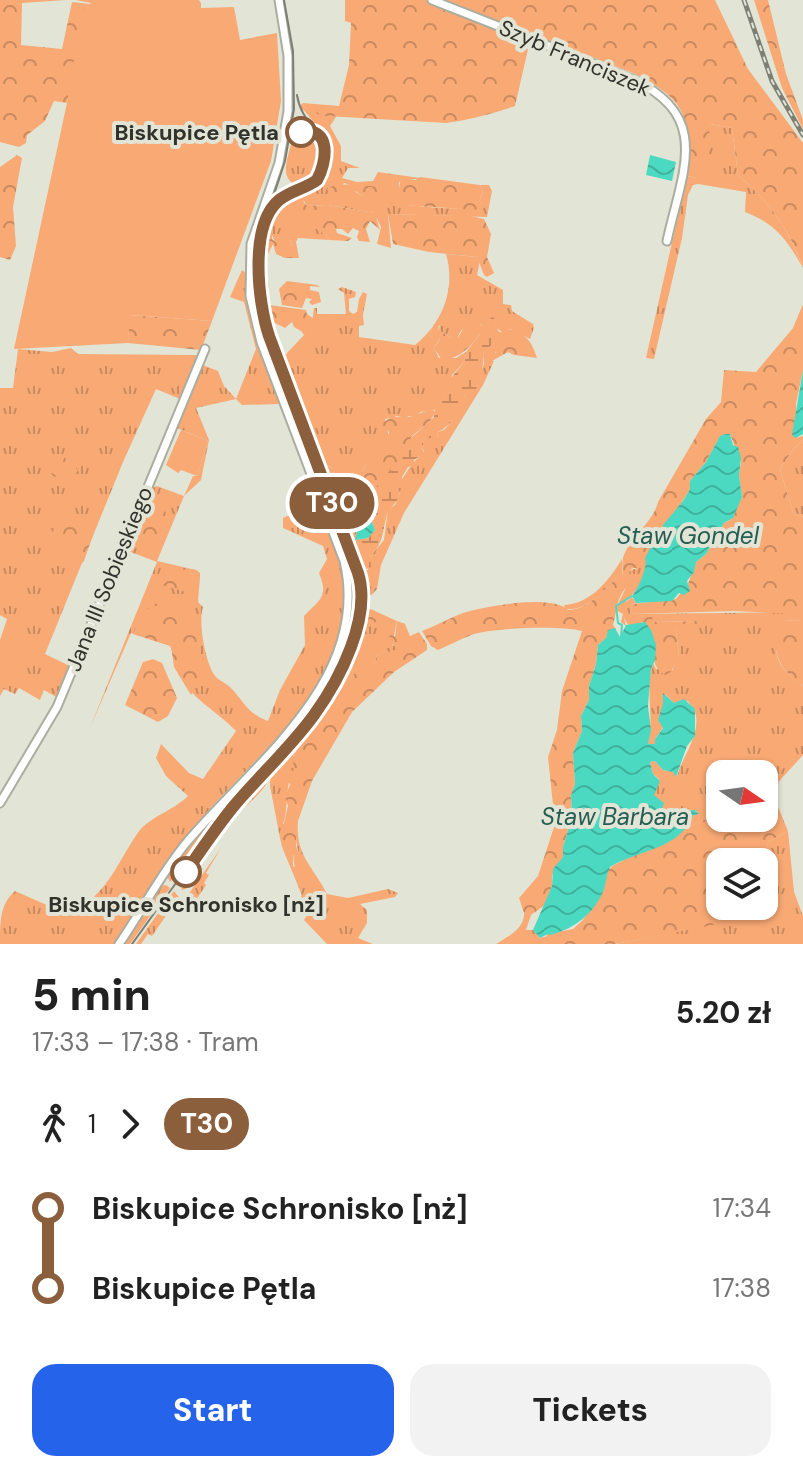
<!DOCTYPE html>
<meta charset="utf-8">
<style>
body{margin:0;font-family:"DM Sans",sans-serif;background:#f2f2f2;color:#222;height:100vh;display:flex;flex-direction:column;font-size:30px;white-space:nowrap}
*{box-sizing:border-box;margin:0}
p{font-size:26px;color:#767676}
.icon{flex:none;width:44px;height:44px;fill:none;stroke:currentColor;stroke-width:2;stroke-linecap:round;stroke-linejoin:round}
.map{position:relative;height:944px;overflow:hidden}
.drawer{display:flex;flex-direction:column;background:#fff;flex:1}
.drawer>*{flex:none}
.badge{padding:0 16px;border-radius:26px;font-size:28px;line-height:52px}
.needle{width:52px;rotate:103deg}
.buttons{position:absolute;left:706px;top:760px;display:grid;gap:16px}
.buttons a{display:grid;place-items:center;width:72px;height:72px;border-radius:16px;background:#fff;box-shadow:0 2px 6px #0004;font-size:40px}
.map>.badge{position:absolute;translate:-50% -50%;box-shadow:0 0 0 4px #fff}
.legs{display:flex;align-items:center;gap:12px;height:88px;padding:0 32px;font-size:26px}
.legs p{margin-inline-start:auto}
.overview{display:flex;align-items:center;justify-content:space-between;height:136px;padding:0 32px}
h1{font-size:44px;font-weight:800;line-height:60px}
.button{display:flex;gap:16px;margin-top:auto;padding:16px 32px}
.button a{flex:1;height:92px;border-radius:24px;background:#2563eb;color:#fff;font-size:32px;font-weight:800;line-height:92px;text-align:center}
.button a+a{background:#f2f2f2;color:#222}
ul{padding:0 32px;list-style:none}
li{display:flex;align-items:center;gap:28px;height:80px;font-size:30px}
li i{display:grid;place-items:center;width:12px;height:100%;margin:0 10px;background:currentColor}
li i::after{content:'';width:20px;height:20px;margin:-10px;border:6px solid;border-radius:50%;background:#fff}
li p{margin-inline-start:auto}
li:first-child i{background:linear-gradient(#0000 50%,currentColor 0)}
li:last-child i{background:linear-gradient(currentColor 50%,#0000 0)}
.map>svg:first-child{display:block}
.grass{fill:url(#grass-tufts)}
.forest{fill:url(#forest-crowns)}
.wetland{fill:url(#wetland-marsh)}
.garden{fill:#f8a974}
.water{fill:url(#water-waves)}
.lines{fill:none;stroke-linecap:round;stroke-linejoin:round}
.stream{stroke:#4cd9c1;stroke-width:2}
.minor-casing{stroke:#aaad9f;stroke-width:11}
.minor{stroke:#fff;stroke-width:7}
.tram{stroke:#7d7f75;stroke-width:2}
.rail-casing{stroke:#7d7f75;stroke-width:5}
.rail{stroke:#e2e5d6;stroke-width:2;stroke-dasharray:6;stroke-linecap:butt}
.line-1-casing{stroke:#fff;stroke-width:18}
.line-1{stroke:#8b5e3c;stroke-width:12}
.stop-1-dot{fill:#fff;stroke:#8b5e3c;stroke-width:4}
.labels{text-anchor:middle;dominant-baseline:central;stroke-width:8;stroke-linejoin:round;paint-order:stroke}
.street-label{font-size:22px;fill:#31322c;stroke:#e2e5d6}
.stop-label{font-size:22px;font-weight:bold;fill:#31322c;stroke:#e2e5d6;text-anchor:end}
.water-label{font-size:24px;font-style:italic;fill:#245d53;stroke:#e2e5d6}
</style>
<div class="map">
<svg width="803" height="944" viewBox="0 0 803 944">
<defs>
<pattern id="grass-tufts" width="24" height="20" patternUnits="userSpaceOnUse" patternTransform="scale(2)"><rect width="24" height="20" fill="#f8a974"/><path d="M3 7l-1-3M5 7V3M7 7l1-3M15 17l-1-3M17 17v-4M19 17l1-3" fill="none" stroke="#c98a5f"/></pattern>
<pattern id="forest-crowns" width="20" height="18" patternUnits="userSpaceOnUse" patternTransform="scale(2)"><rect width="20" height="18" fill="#f8a974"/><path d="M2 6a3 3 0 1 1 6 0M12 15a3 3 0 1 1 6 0" fill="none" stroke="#c98a5f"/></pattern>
<pattern id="wetland-marsh" width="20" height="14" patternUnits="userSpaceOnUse" patternTransform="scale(2)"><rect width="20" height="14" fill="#f8a974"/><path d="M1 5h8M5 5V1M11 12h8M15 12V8" fill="none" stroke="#c98a5f"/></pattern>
<pattern id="water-waves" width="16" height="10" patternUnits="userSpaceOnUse" patternTransform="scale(2)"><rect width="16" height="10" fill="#4cd9c1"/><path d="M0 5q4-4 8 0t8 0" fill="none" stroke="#40b19d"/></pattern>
</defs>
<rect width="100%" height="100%" fill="#e2e5d6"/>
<path class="grass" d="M303 103 304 107 336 117 330 126 341 146V161L360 168H348L342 178 357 182 373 181 378 172 420 178 399 182 400 189C381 189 362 190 344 183L335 195 355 191C365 203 445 210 464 208 471 207 477 205 483 204L479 201 483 192 480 185H489L492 191 487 217 388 214 391 248 377 244 381 227 374 213 328 205 307 206 304 201 285 210H272C283 195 299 194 314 183 342 164 319 123 301 108L300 105Z
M710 124 732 128 738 175C770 202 788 228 803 268 787 240 776 224 745 212L746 192 698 184 693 185 688 195 682 238 654 359 646 358 687 176 697 178Z
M306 132C331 136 326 162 316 179L298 186C277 178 289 157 292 140Z
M273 215C294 219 316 223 330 240L298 238 296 242 290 239 292 246 277 237 279 244H276L272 235Z
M446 254 477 257 480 260 477 275 503 290V304L511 305 512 311 533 324 534 328 530 339 510 329 496 328 495 319 483 326 478 322C469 328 461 325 458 338H452L438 330 440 326 434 324 429 336 440 338 434 348 439 358H456L466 352 465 361 452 375 446 394 434 410 420 412 416 416H387L391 418 385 419 389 438 382 451 364 467 356 482 351 478 352 473 345 470 331 473 332 468 319 460 315 451 320 454V449L311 430 306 429 297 406 298 408 301 404C300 392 293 373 286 365L287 353 304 335 301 330 311 331 314 308H317V314H346L344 293 338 289 342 287 356 292 355 297 349 299V311L353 314 357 312 359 299 363 292 367 294 363 315 364 325 359 326V337L415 345C443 323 456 288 446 254Z
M242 270 246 273 251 315 279 404 242 405 236 399 196 408 209 440 201 480 184 496 157 561 196 570 200 573 198 602 203 607C198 622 205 662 215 676 218 680 226 683 230 687 246 703 245 712 268 721L280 690 305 645 304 616C320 599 329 597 319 573L327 559 323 546 283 528V518L318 503C328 527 341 553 344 578 357 688 245 761 186 837 160 870 139 908 116 944H0C0 921 0 904 15 891L49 906 79 910C112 884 115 867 137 834 148 817 173 811 188 796L166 776 156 758 161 744 189 773 203 779 236 731C215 709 191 700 177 671 173 663 174 654 170 646L131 633 89 730 157 562 128 551 152 488 157 486 184 496 193 476H197L208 441 177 428 203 365 218 371 224 386 236 399 256 349 244 302 230 297Z
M493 342 496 351 492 361H494L483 385 404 513 381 565 377 589 366 601 364 592 369 588 364 570H368L370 557 384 540 388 509 395 505 400 493 397 488C406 473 411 463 424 452L422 447 425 438H437L438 432 444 430C452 421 463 407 465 394L477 387 484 364 483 354Z
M71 348 78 354 197 355 180 399 156 389 123 462 45 654 70 666 58 698 44 690 40 700 19 688 15 694 4 689 0 696V640L7 619 0 615V388H13L18 349 52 352Z
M274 359 349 557 357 582 359 601 354 597 344 553 271 361Z
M803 440V517L793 512 780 469 792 451Z
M645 558 648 566C644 577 637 593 627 599L626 602 632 597 636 603 632 604 630 614 803 612V621L783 620C770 654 775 665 803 686V755L771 790 764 794V774H720V817L703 820 680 832 690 823 693 815 699 814 695 810H691L690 818 687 819 660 814 653 793 659 779 653 774 650 762 655 761 663 770 673 772 677 776C682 757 702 733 695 712 694 708 690 705 688 701L674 703 665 694 663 727 655 739V744H648C648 740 650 736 650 731 652 710 646 685 653 663L656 669 673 670 674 657H679L676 630 700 621 652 622 642 615 639 618H624L626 626 621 622 623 614 616 610C621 595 629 587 629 571L645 565Z
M622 559V577H617C604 592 585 612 565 609L564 605C591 604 609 580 622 559Z
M355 606H359C355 652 308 729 273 756V752L314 704 335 665Z
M377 612 397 621 392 645 395 646V651L377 655 374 664H368L341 685 348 659 362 633Z
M294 742 300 745 293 756 296 768C283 783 290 805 283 824L289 827 298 821C295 856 314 867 327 894L348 898 388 889 398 893 395 897 360 904 367 910V923L358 938 373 944H327L304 920 307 915 303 913 301 893 282 847 293 852V866L304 874C302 861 296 849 296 836L280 838 270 786 271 767Z
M268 757 270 760 224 814 189 861 186 860 170 882 167 876 195 837Z
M788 831 794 892 803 916V944H615L749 917 760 906H764L768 842Z
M212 838 216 840 198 867 200 869 186 889 181 890 195 866 193 864Z
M221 848 206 873 209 875 204 883 206 885 189 911 174 904 152 936 148 934 141 944H136L174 891 183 902Z
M166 885 170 888 130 944H123L161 886Z
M524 913 531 915 526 930H533L540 938 548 936 545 944H496C508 937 525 928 524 913Z"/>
<path class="forest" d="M0 0H66L22 3 21 45 62 49 72 2 90 4 85 7 67 103 54 101 45 121 27 135 26 143 19 147 0 142Z
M76 0H199L201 3H91Z
M345 0H427L510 33 529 45 515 106C492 114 469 120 446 123L326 116 304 107 303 103 339 106 349 65 351 23 345 21Z
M443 0H715L748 69 803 143V267C788 228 770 202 738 175L732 128 710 124 707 162 697 178 687 176C691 118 688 100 633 73Z
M754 0H768L786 74 803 120V129L782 88Z
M17 155 22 158 13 207 16 246 10 260 0 257V167Z
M420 177 480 185 483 192 479 201 483 204V208L473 210C445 206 371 208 356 191L353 198 330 195 327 189C341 179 381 189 400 189V179L415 180Z
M302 200 307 206 328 205 375 213 380 230 370 221 366 229 370 242 359 241 357 237 359 231 353 228 348 234 342 229H336L337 233 352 238 348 241 330 240C314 222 292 222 273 216L272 239 278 244 276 238H282L292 246 290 239 287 238 289 232 296 242 299 258H285L276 254 273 244 268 254H261L272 210 276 208 284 210 286 206Z
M388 214 471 216 484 219 491 234 487 257 494 273 487 277 484 275 477 257 429 252 393 244Z
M260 259 265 260 269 288 266 294 267 303H262Z
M287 281 317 285 320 287 310 286V290L319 292 321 302 312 305 309 302 312 299 306 298 302 308 282 305 279 289Z
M262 304 306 310 307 314 314 319 311 331 306 334 294 327 292 322 285 328 275 323 272 326 282 349 277 353Z
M803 304V370L796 404V438L803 436V440L792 451 780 469 793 512 803 517V612L790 614 734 611 630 614 632 604 676 599 688 584 696 562 706 554 724 523 730 520 742 497 739 475 741 462 730 434 720 436 706 462 690 481V489L662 535 655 539 645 565 642 568H633L629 571C632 584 626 585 620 597 616 605 616 616 613 625L616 629 609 631 606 638 598 645 596 664 589 686V700L581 716 582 731 573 753 575 784 571 795 572 817 563 847V857L552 875V886L545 905 531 915 524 913 519 898 538 876 555 824 548 757 557 730 562 691 582 631C559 625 496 628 474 634 462 638 450 645 438 650L431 646 422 631C436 626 449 618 463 613 487 606 551 594 568 610 587 610 605 590 617 577H622C623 572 622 563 623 558 629 537 653 523 658 502L706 419 721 402 724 370 756 372 793 328Z
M129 315 212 321 201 350 128 343Z
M482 318H484L480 324 483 326 482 331C470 347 462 358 442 360L434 348 440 339 429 336 434 324H439L438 330 452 338H458L464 327 476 323Z
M501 327C524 332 531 338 537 358L514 355 508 352 492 361 490 355 496 353 493 342 502 332 496 328Z
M282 352 288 355 286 365C295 374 301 395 300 408L278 357Z
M432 409 435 412C432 423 418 429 411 438 405 446 407 454 402 461 393 473 380 482 371 493 347 523 357 556 369 588L364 592 360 574 319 461 332 468V473L348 468 353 474 352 481 355 482C359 477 362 469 366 465 376 454 386 447 389 432L381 424 390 418 385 413 397 417 405 415 409 417Z
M57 456 64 457 78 470 70 481 53 476 50 472Z
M160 498 167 516 164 531 157 536 140 539 143 533 141 530 148 522 145 517 155 512 151 504Z
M59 519 94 532 84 561 79 566 60 556 63 547 53 539 52 533Z
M162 564 196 570 200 573 199 590 193 594 157 584Z
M160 601 193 610 197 645 206 665 191 695 174 667 171 646 133 634 142 612Z
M364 606 377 612V621L362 633V640C350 652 346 669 341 685L368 663 374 664 377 655 395 650V646L386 641 392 633 395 637 397 621 405 624 410 636 419 632 427 644V650L394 672 352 712 312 781 298 821 289 828 283 827 288 806 285 796 290 785 287 777 295 768 292 759 299 745 294 742C324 707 359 652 364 606Z
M641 615 652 617 653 622 700 621 699 624 676 630 679 657H674C674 666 674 672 665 675 644 663 660 637 644 622L629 626 624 618H639Z
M783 620 803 621V686C777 667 771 653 779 621Z
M153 659 162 663 177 698 168 716 158 722 125 705 143 662Z
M271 767C272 788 248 802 235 817L231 813Z
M771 790 788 831 768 842 766 895 764 899V862H720V906H760L749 918 615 944H545L547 934 573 929 582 921 602 893 608 870 614 865 703 820 720 817 764 818V794Z
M290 831 296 836V846L306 872 304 874 295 871 293 853 282 847 280 838 285 832Z"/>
<path class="wetland" d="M492 317 495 319 498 331 502 333 483 354C484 367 481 382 473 394H465C464 407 449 428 438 432L437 438H425L422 448 424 453 414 460V466L408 467 402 477V483L397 488 400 492C397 506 389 506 387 514 382 533 384 542 370 557L371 567 364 570 355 540 368 538 375 530 372 522 360 517 368 497 396 463 402 460 406 443 434 417 435 407 446 394 445 385 465 361 466 352 480 334 483 325Z"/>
<path class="garden" d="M91 3H201V8L234 7 240 40 277 33 281 101 271 161 212 321 130 315 128 343 14 349 67 103 81 15 85 7Z
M181 430 208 441 197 476 181 470 178 473 166 465Z
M1 639 19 649 0 683V640Z"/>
<path class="water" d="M650 155 676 162 672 181 646 175Z
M803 370V434L796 438 792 435Z
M725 434H730L733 445 738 447 741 458 739 475 742 497 733 518 724 523 706 554 696 562 694 572 687 581 690 591 684 595 679 593 672 601 636 603 632 596C638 589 648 567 645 558L655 539 662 535 663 525 683 501 690 489V481L706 462 720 436Z
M360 517 372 522 375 530 368 538 355 540Z
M645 622 651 630 656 645 655 660 651 669 648 706 651 730 648 744H655V739L663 728 658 720 663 704V693L674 703 684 699 695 709V736L687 746 676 777 673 772 663 770 655 761 650 762 653 774 660 781 654 795 664 803 660 814 686 819 690 818 691 810H695L699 814 693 815C680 850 637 850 610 867 606 876 606 884 603 892 592 916 573 929 550 935L548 934 540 938 533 930 552 886 553 869 563 857V847L572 817 571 795 575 784 573 753 582 731 581 716 589 700V686L596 664 598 645 606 638 608 630 615 628 620 637 626 625Z"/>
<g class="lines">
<path class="stream" d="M621 637 622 625 618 623 616 606 632 596"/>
<g class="minor-casing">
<path id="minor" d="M432 0 632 79C713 116 682 172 667 241
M0 803 57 707 205 349
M119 944C142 911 161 873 187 842 254 763 372 679 344 561L261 342 250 296 251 244 279 163 288 111V56L279 0"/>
</g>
<use href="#minor" class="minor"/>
<path class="tram" d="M270 211 282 197 317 180C342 138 302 131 297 95
M132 944 230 808 317 707 357 626 361 604 357 577 267 337 258 298 257 266 261 234 285 161 294 109 293 51 284 0"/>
<g class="rail-casing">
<path id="rail" d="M744 0 772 81 803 135"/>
</g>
<use href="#rail" class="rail"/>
</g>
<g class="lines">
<g class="line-1-casing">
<path id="line-1" d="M186 872C201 850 216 828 233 807 259 776 290 748 314 715 340 679 372 617 358 573L269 336C258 303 249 227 278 201 289 191 305 189 317 180 327 162 332 126 301 132"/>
</g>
<use href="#line-1" class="line-1"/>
</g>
<g class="stop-1-dot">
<circle cx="301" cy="132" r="14"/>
<circle cx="186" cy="872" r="14"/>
</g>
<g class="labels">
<g class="street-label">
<text transform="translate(575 58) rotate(23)">Szyb Franciszek</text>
<text transform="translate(109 579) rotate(-68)">Jana III Sobieskiego</text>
</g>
<g class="stop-label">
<text x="279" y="132">Biskupice Pętla</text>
<text x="186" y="904" text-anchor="middle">Biskupice Schronisko [nż]</text>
</g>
<g class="water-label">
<text x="688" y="535">Staw Gondel</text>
<text x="615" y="816">Staw Barbara</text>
</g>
</g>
</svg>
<div class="buttons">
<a><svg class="needle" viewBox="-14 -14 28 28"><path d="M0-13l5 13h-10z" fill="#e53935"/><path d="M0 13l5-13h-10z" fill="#767676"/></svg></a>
<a><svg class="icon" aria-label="layers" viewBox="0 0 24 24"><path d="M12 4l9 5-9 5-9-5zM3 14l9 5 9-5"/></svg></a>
</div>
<b class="badge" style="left:332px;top:503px;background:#8b5e3c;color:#fff">T30</b>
</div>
<section class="drawer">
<div class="overview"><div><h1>5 min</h1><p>17:33 – 17:38 · Tram</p></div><b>5.20 zł</b></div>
<div class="legs"><svg class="icon" aria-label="walk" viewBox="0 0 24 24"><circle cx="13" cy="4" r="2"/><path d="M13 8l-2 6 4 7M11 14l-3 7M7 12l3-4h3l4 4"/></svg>1<svg class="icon" aria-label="forward" viewBox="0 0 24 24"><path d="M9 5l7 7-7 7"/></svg><b class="badge" style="background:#8b5e3c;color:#fff">T30</b></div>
<ul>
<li><i style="color:#8b5e3c"></i><b>Biskupice Schronisko [nż]</b><p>17:34</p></li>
<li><i style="color:#8b5e3c"></i><b>Biskupice Pętla</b><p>17:38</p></li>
</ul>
<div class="button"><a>Start</a><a>Tickets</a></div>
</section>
